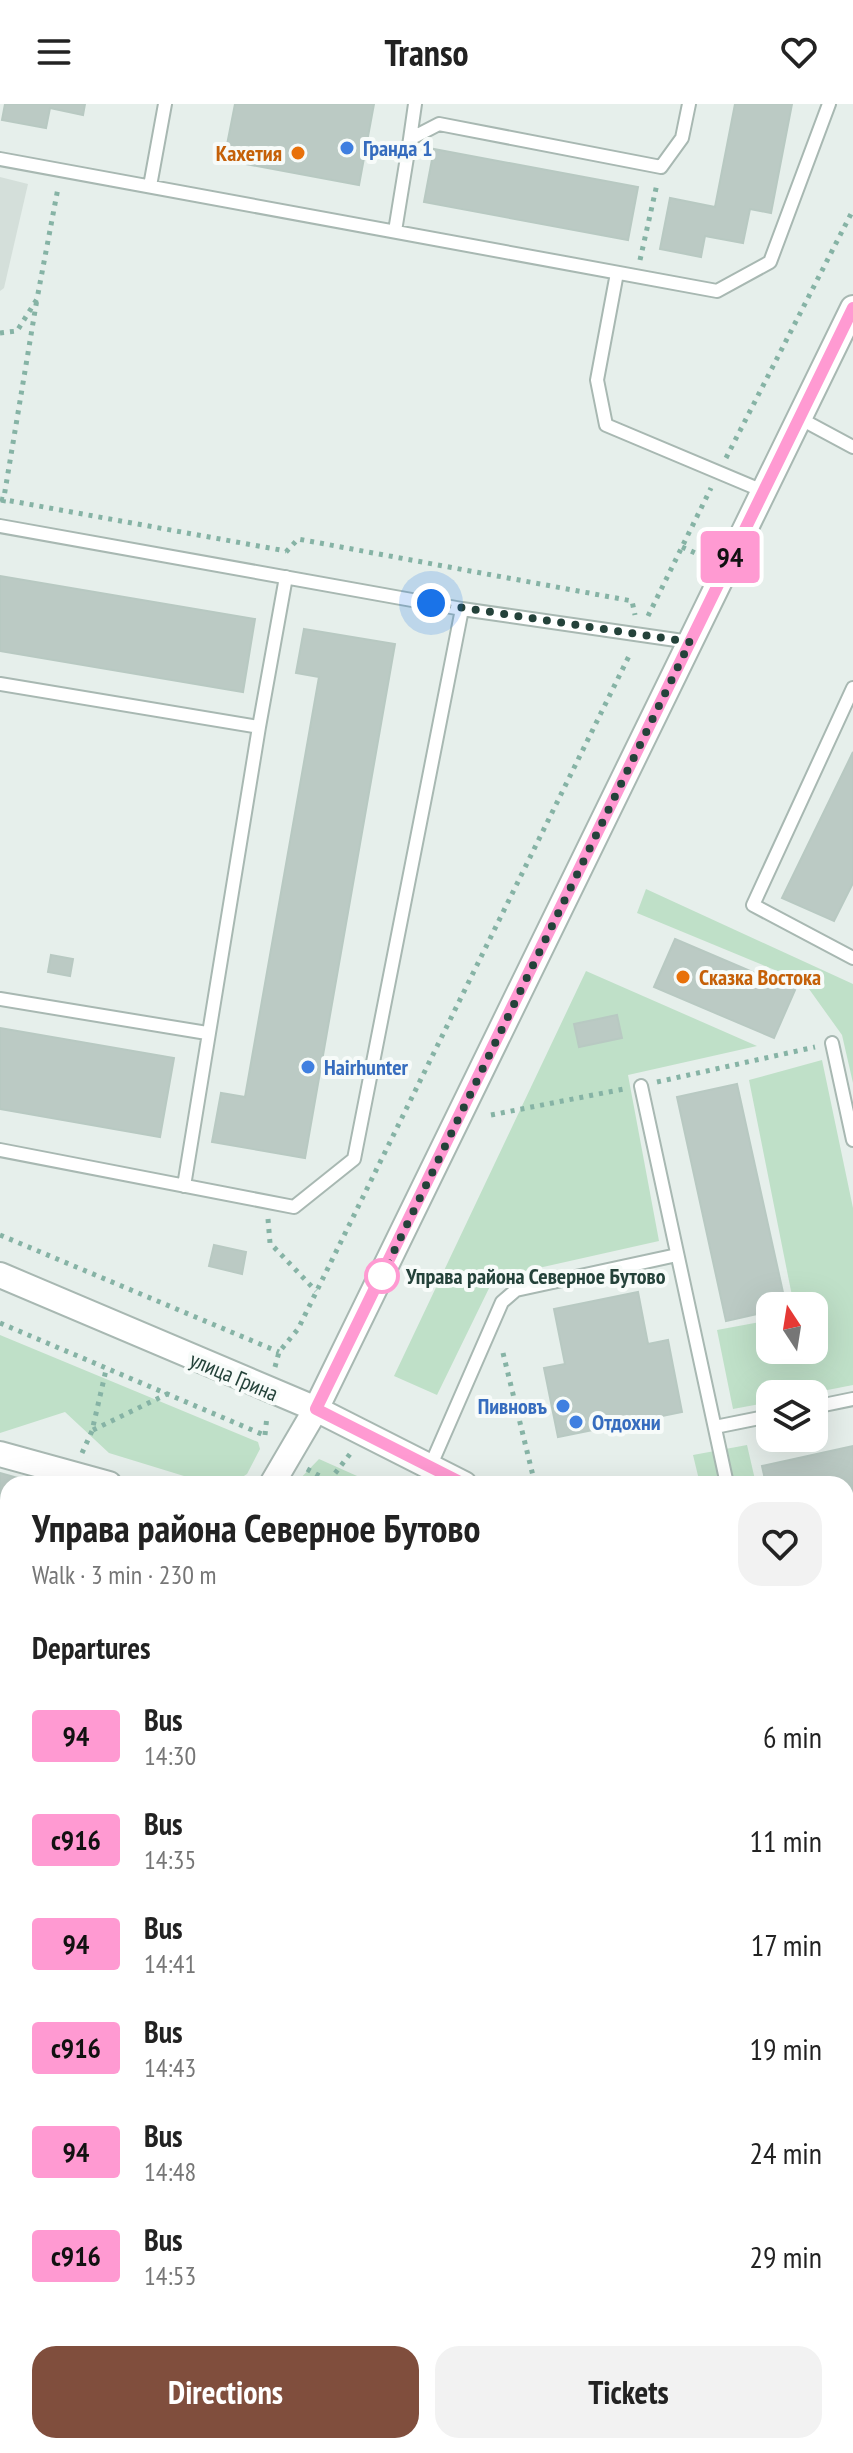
<!DOCTYPE html>
<meta charset="utf-8">
<style>
body{margin:0;font-family:"PT Sans Narrow",sans-serif;background:#f2f2f2;color:#222;height:100vh;display:flex;flex-direction:column;font-size:30px;white-space:nowrap}
*{box-sizing:border-box;margin:0}
p{font-size:26px;color:#767676}
.icon{flex:none;width:44px;height:44px;fill:none;stroke:currentColor;stroke-width:2;stroke-linecap:round;stroke-linejoin:round}
.map{position:relative;flex:1;overflow:hidden}
.sheet{position:absolute;left:0px;top:1372px;width:854px;height:978px;display:flex;flex-direction:column;background:#fff;border-radius:24px 24px 0 0;box-shadow:0 8px 32px #0002}
.sheet>*{flex:none}
.badge{padding:0 16px;border-radius:6px;font-size:28px;line-height:52px}
.needle{width:52px;rotate:348deg}
.buttons{position:absolute;left:756px;top:1188px;display:grid;gap:16px}
.buttons a{display:grid;place-items:center;width:72px;height:72px;border-radius:16px;background:#fff;box-shadow:0 8px 32px #0002;font-size:40px}
.you{position:absolute;width:40px;height:40px;margin:-20px;border:6px solid #fff;border-radius:50%;background:#1a73e8;box-shadow:0 0 0 12px #1a73e833}
.map>.badge{position:absolute;translate:-50% -50%;box-shadow:0 0 0 4px #fff}
h2{padding:0 32px;font-size:30px;line-height:72px}
.round{display:grid;place-items:center;flex:none;width:84px;height:84px;border-radius:24px;background:#f2f2f2}
.headline{display:flex;align-items:center;justify-content:space-between;height:136px;padding:0 32px}
h1{font-size:38px;font-weight:600;line-height:60px}
.primary-button{display:flex;gap:16px;margin-top:auto;padding:16px 32px}
.primary-button a{flex:1;height:92px;border-radius:24px;background:#804e3d;color:#fff;font-size:32px;font-weight:600;line-height:92px;text-align:center}
.primary-button a+a{background:#f2f2f2;color:#222}
ul{padding:0;list-style:none}
li{display:flex;align-items:center;gap:24px;height:104px;padding:0 32px}
li div{flex:1}
li b{display:block;font-size:30px}
li em{font-style:normal}
li .badge{min-width:88px;font-weight:700;text-align:center}
header{display:flex;justify-content:space-between;align-items:center;height:104px;padding:0 32px;background:#fff;font-size:36px;font-weight:600}
.map>svg:first-child{display:block}
.built{fill:#d4dfda}
.green{fill:#bfe0c8}
.building{fill:#bbcac4;stroke:#b8c9c2;stroke-width:2}
.lines{fill:none;stroke-linecap:round;stroke-linejoin:round}
.service-casing{stroke:#a8b8b2;stroke-width:16}
.minor-casing{stroke:#a8b8b2;stroke-width:28}
.tertiary-casing{stroke:#a8b8b2;stroke-width:28}
.path{stroke:#86b3a5;stroke-width:5;stroke-dasharray:4 6;stroke-linecap:butt}
.service{stroke:#fff;stroke-width:12}
.minor{stroke:#fff;stroke-width:24}
.tertiary{stroke:#fff;stroke-width:24}
.line-casing{stroke:#fff;stroke-width:18}
.line{stroke:#ff9ad2;stroke-width:12}
.walk{stroke:#24423a;stroke-width:8;stroke-dasharray:0 14.4}
.shop-dot{fill:#3f7fe0;stroke:#f7fbf9;stroke-width:3}
.food-dot{fill:#e8710a;stroke:#f7fbf9;stroke-width:3}
.stop-dot{fill:#fff;stroke:#ff9ad2;stroke-width:4}
.labels{text-anchor:middle;dominant-baseline:central;stroke-width:8;stroke-linejoin:round;paint-order:stroke}
.shop-label{font-size:22px;font-weight:bold;fill:#366cbe;stroke:#f7fbf9;text-anchor:start}
.food-label{font-size:22px;font-weight:bold;fill:#c56008;stroke:#f7fbf9;text-anchor:end}
.stop-label{font-size:22px;font-weight:bold;fill:#24423a;stroke:#f7fbf9;text-anchor:start}
.street-label{font-size:22px;fill:#24423a;stroke:#f7fbf9}
</style>
<header><svg class="icon" aria-label="menu" viewBox="0 0 24 24"><path d="M4 6h16M4 12h16M4 18h16"/></svg>Transo<svg class="icon" aria-label="heart" viewBox="0 0 24 24"><path d="M12 20l-8-8c-3-5 5-10 8-4 3-6 11-1 8 4z"/></svg></header>
<div class="map">
<svg width="853" height="2349" viewBox="0 0 853 2349">
<rect width="100%" height="100%" fill="#e6efeb"/>
<path class="built" d="M0 73 28 80 4 184 0 187Z"/>
<path class="green" d="M646 785 853 880V979L842 931 804 878 637 809Z
M586 867 757 942 628 971 659 1137 494 1174 437 1291 394 1272Z
M822 956 853 1104V1281L807 1290H770V1298L733 1305 717 1226 770 1216V1246H814V1202H794L749 976Z
M0 1231 258 1338 260 1345 247 1370 233 1379 210 1380 109 1349 65 1308 0 1329Z
M747 1341 756 1380H700L693 1351Z
M319 1355 375 1380H295Z
M853 1410V1532L846 1528V1412Z
M0 1690H8V1825L0 1824Z
M0 2046 8 2049V2136L0 2132Z
M8 2313V2342H74L85 2349H0V2314Z"/>
<path class="building" d="M5 0H85L83 11 50 4 46 24 2 16Z
M235 0H374L359 81 224 56Z
M735 0H792L771 109 750 105 743 139 705 132 701 153 660 145 670 94 715 103Z
M434 45 638 83 628 136 424 98Z
M0 472 255 515 243 588 0 547Z
M304 525 395 540 305 1054 212 1038 221 989 245 993 319 573 296 569Z
M853 648V779L834 817 782 794Z
M675 835 795 886 774 934 654 883Z
M51 851 73 855 70 872 48 868Z
M617 911 622 934 579 943 574 920Z
M0 924 174 954 160 1033 0 1005Z
M737 980 786 1202H770V1207L726 1217 677 993Z
M214 1141 246 1148 242 1170 209 1162Z
M638 1188 648 1240 668 1236 682 1308 558 1333 544 1264 565 1260 554 1205Z
M853 1342V1400L846 1402V1380H766L762 1362Z
M0 1369 39 1380H8V1431L0 1429Z
M846 1810 853 1811V1834L846 1864Z
M8 1943V1973L0 1970Z
M8 1943V1973L0 1970Z
M0 2189 8 2192V2295L0 2299Z
M507 2342H583L581 2349H505Z"/>
<g class="lines">
<g class="service-casing">
<path id="service" d="M410 35 415 0
M0 55 717 187 770 158 829 0
M150 82 165 0
M395 127 410 35 439 20 661 63 682 34 689 0
M617 169 597 276 606 321 763 387
M799 314 853 343
M0 422 462 505 690 538
M0 580 259 623 184 1082
M853 584 753 801 853 854
M259 623 286 473
M0 895 207 929
M832 939 853 1036
M641 982 727 1380
M0 1046 294 1103 354 1055 462 505
M814 1303 853 1295
M715 1323 770 1312
M430 1363 502 1198 516 1186 677 1151
M0 1456 8 1458
M0 1906 8 1903
M0 2005 8 2010
M198 2342 201 2349
M730 2342 734 2349
M313 2349 315 2342
M475 2349 476 2342
M598 2349 600 2342"/>
</g>
<g class="minor-casing">
<path id="minor" d="M0 1350 109 1380
M272 1380 316 1305"/>
</g>
<g class="tertiary-casing">
<path id="tertiary" d="M0 1171 316 1305 464 1380
M316 1305 853 204
M846 1576 853 1580"/>
</g>
<path class="path" d="M640 156 657 80
M0 229 17 227 37 195 58 84
M726 354 853 106
M0 395 286 447
M3 399 37 195
M682 443 704 453
M286 448 298 435 632 497 635 511
M648 512 711 384
M657 978 815 943
M491 1011 624 985
M268 1115 270 1139 316 1187
M0 1131 279 1248
M0 1219 264 1331
M503 1249 535 1380
M275 1263 279 1248 298 1225 630 550
M93 1326 167 1290
M265 1331 267 1312
M82 1349 92 1327 106 1266
M307 1365 334 1380
M329 1377 350 1350
M846 1446 853 1443
M0 1571 8 1574
M846 1618 853 1622
M0 1687H8
M0 1829 8 1831
M846 2259 853 2262
M846 2300 853 2332
M73 2342 76 2349
M830 2342 834 2349
M26 2349 31 2342
M58 2349 59 2342
M393 2349 395 2342
M783 2349 787 2342"/>
<use href="#service" class="service"/>
<use href="#minor" class="minor"/>
<use href="#tertiary" class="tertiary"/>
</g>
<g class="lines">
<g class="line-casing">
<path id="line" d="M464 1380 316 1305 853 204"/>
</g>
<use href="#line" class="line"/>
<path class="walk" d="M382 1172 690 538 431 499"/>
</g>
<g class="shop-dot">
<circle cx="347" cy="44" r="8"/>
<circle cx="308" cy="963" r="8"/>
<circle cx="563" cy="1302" r="8"/>
<circle cx="576" cy="1318" r="8"/>
</g>
<g class="food-dot">
<circle cx="298" cy="49" r="8"/>
<circle cx="683" cy="873" r="8"/>
</g>
<circle class="stop-dot" cx="382" cy="1172" r="16"/>
<g class="labels">
<g class="shop-label">
<text x="363" y="44">Гранда 1</text>
<text x="324" y="963">Hairhunter</text>
<text x="547" y="1302" text-anchor="end">Пивновъ</text>
<text x="592" y="1318">Отдохни</text>
</g>
<g class="food-label">
<text x="282" y="49">Кахетия</text>
<text x="699" y="873" text-anchor="start">Сказка Востока</text>
</g>
<g class="stop-label">
<text x="406" y="1172">Управа района Северное Бутово</text>
</g>
<g class="street-label">
<text transform="translate(234 1272) rotate(23)">улица Грина</text>
</g>
</g>
</svg>
<div class="buttons">
<a><svg class="needle" viewBox="-14 -14 28 28"><path d="M0-13l5 13h-10z" fill="#e53935"/><path d="M0 13l5-13h-10z" fill="#767676"/></svg></a>
<a><svg class="icon" aria-label="layers" viewBox="0 0 24 24"><path d="M12 4l9 5-9 5-9-5zM3 14l9 5 9-5"/></svg></a>
</div>
<div class="you" style="left:431px;top:499px"></div>
<b class="badge" style="left:730px;top:453px;background:#ff9ad2;color:#111">94</b>
<section class="sheet">
<div class="headline"><div><h1>Управа района Северное Бутово</h1><p>Walk · 3 min · 230 m</p></div><a class="round"><svg class="icon" aria-label="heart" viewBox="0 0 24 24"><path d="M12 20l-8-8c-3-5 5-10 8-4 3-6 11-1 8 4z"/></svg></a></div>
<h2>Departures</h2>
<ul>
<li><span class="badge" style="background:#ff9ad2;color:#111">94</span><div><b>Bus</b><p>14:30</p></div><em>6 min</em></li>
<li><span class="badge" style="background:#ff9ad2;color:#111">с916</span><div><b>Bus</b><p>14:35</p></div><em>11 min</em></li>
<li><span class="badge" style="background:#ff9ad2;color:#111">94</span><div><b>Bus</b><p>14:41</p></div><em>17 min</em></li>
<li><span class="badge" style="background:#ff9ad2;color:#111">с916</span><div><b>Bus</b><p>14:43</p></div><em>19 min</em></li>
<li><span class="badge" style="background:#ff9ad2;color:#111">94</span><div><b>Bus</b><p>14:48</p></div><em>24 min</em></li>
<li><span class="badge" style="background:#ff9ad2;color:#111">с916</span><div><b>Bus</b><p>14:53</p></div><em>29 min</em></li>
</ul>
<div class="primary-button"><a>Directions</a><a>Tickets</a></div>
</section>
</div>
